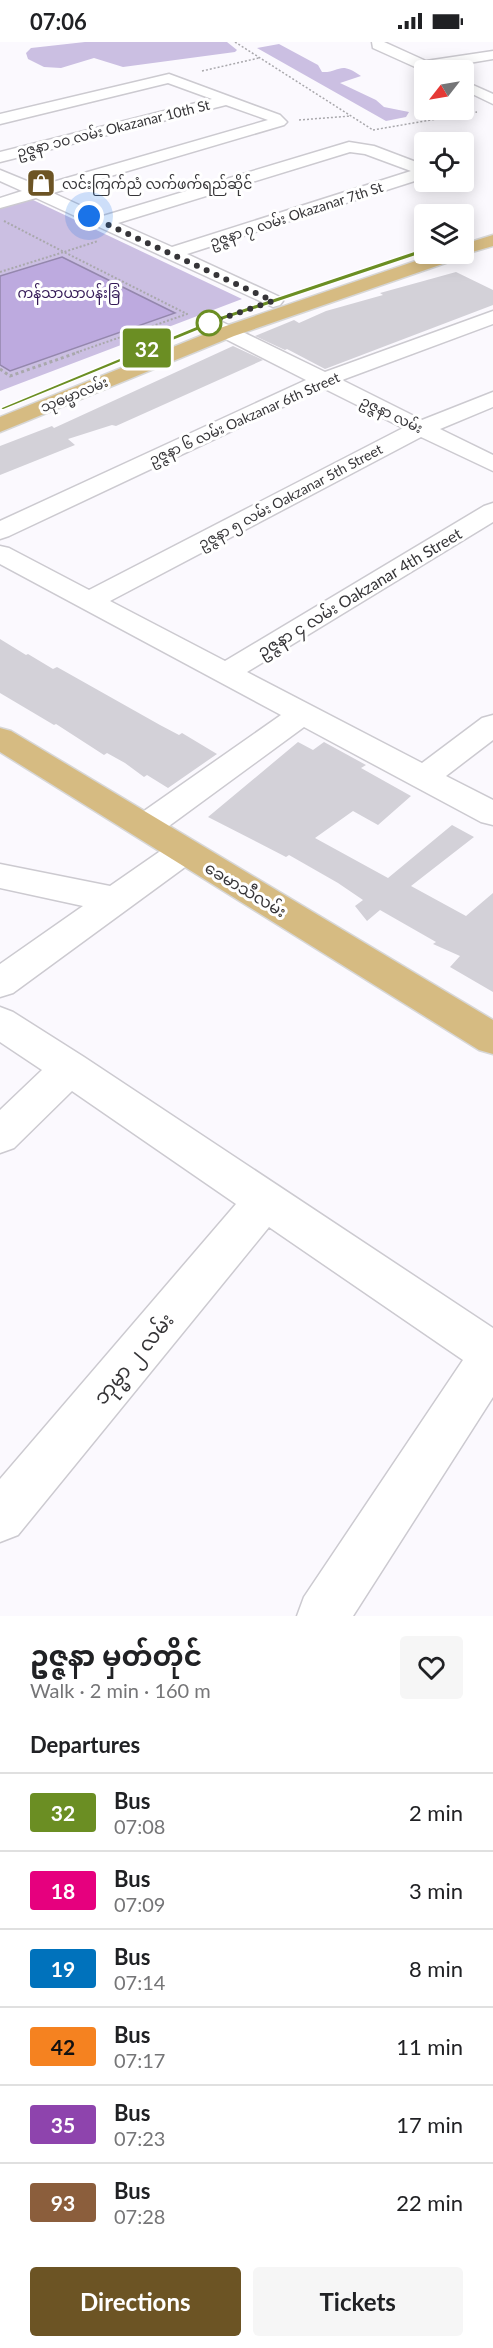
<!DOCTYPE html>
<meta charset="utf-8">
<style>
body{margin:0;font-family:Lato,"Noto Sans Myanmar",sans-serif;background:#f6f6f6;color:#202124;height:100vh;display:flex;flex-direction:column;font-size:22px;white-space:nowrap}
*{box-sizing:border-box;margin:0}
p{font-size:20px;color:#757577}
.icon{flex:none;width:33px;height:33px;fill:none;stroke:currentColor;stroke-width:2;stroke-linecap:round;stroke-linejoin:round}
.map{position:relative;height:1574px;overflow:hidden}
.drawer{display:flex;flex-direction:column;background:#fff;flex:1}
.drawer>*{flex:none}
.badge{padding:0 12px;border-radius:4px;font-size:21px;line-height:39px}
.needle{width:39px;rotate:239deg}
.fabs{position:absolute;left:414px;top:18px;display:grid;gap:12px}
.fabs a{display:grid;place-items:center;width:60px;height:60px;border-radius:6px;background:#fff;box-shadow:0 3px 15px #0003;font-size:30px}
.you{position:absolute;width:30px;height:30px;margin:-15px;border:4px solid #fff;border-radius:50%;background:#1a73e8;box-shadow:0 0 0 9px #1a73e833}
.map>.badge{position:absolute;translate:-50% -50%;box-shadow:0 0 0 3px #fff}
h2{padding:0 30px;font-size:22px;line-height:54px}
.round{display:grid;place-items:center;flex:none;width:63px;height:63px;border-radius:6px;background:#f6f6f6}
.head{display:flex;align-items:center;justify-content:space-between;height:102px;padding:0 30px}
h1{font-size:28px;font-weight:700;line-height:45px}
.action{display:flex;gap:12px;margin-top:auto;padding:12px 30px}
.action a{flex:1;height:69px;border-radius:6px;background:#6c5424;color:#fff;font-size:24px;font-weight:700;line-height:69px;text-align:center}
.action a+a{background:#f6f6f6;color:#202124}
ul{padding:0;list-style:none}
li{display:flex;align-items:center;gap:18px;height:78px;padding:0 30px;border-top:2px solid #e0e0e0}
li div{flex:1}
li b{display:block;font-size:22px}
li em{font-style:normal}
li .badge{min-width:66px;font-weight:700;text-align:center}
.status{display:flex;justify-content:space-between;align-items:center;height:42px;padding:0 30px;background:#fff;direction:ltr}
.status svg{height:16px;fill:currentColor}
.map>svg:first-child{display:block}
.green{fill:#cbbfe2}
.water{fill:#bdaadf;stroke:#9487ad;stroke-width:1.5}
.building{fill:#d3d1d8}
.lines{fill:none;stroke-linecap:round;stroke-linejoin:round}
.minor-casing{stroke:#cccad0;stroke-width:3}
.major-casing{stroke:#d7d7d7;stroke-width:3}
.path-far2{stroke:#a9a8ac;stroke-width:1.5;stroke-dasharray:2 2;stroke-linecap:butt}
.path-far1{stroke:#a9a8ac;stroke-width:2;stroke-dasharray:2 2;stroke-linecap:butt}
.path{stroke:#a9a8ac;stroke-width:3;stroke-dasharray:3 3;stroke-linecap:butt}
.minor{fill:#fff;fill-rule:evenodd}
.major{fill:#d6bb82;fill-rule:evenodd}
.line{fill:#6b8e23;stroke:#fff;stroke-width:1.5}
.walk{stroke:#363538;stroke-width:6;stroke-dasharray:0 10.8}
.stop-dot{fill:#fff;stroke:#6b8e23;stroke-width:3}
.labels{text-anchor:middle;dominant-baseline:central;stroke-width:6;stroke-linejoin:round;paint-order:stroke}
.far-street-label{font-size:14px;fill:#363538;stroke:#fff}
.far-poi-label{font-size:14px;fill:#363538;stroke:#fff;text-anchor:start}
.far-park-label{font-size:14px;fill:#341956;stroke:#fff}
.street-label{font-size:16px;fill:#363538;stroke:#fff}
.near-street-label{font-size:20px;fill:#363538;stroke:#fff}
</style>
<div class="status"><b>07:06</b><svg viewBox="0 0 49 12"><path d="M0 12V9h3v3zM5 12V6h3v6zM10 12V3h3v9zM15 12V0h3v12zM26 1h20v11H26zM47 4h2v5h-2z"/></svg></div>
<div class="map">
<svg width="493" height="1574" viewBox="0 0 493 1574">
<rect width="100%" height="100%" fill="#fbf9fe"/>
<path class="green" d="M85 0H227L237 8 235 10 123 25 94 16 61 26 44 25 28 17 26 11 31 6Z
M279 2 318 23 322 30C340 31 339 18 361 34L340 41 376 58 384 65 409 70 406 75 386 79 257 6Z
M31 157 242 257 0 349V167Z"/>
<path class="water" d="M62 215 175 271 10 329 0 323V234Z"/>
<path class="building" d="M456 230 493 248V263L325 327 287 307 285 308 255 294 294 278 299 281 326 269 383 253 380 251Z
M233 304 263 318 116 384 112 383 68 397 75 403 0 433V404L52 384 54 386Z
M0 597 26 613 28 612 53 627 57 625 160 683 179 693 182 691 217 712 168 746 147 733 144 735 125 721 107 711 104 713 56 682 54 683 0 651Z
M298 700 313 708 324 700 366 723 361 726 411 754 378 783 353 769 315 796 388 836 452 783 474 795 411 844 466 874 493 851V950L450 925 460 914 433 902 436 900 380 868 367 879 355 864 363 858 338 841 289 813 286 815 208 775Z"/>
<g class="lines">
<g class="minor-casing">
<path id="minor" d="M372 0H384L426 19 493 9V17L439 26 441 28 424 29 373 6Z
M169 32 280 73 287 80 284 83 53 151 103 174 349 100 374 104 424 123V136L187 212 280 255 283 259 280 263 273 265 36 156 0 166V156L22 149 0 139V128L39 144 268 78 226 63 0 120V110L212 57 168 41 0 82V72ZM350 110 365 112 411 129 172 205 118 181Z
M464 39 493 52V62L464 48Z
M493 269V282L342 338 422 378 493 350V365L440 387 493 413V429L421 395 110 559 225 619 484 464 493 461V480L247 630 422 721 482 676 493 673V698L446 734 493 758V783L481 780 304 685 158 792 146 795 134 792 130 784 134 776 281 673 0 522V504L9 506 89 548 403 386 323 346 9 494 0 497V479L306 338 202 285 199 281 202 277H216L325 330Z
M184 797 196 801 201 809 196 817 13 951 0 955V922L83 864 0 846V822L110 844 172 801Z
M0 965 13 970 84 1015 493 1286V1355L353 1574H297L304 1555 463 1318 269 1185 18 1493 0 1500V1437L236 1162 72 1049 14 1106 0 1111V1068L42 1028 0 1000Z"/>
</g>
<g class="major-casing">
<path id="major" d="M493 193V204L462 213 460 216 234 294 0 390V375L220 286 436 212H464V202Z
M0 686 11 689 493 978V1012L479 1008 0 710Z"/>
</g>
<path class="path-far2" d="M235 0 373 88
M202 29 259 16
M299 78 351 74
M373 88 477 70"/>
<path class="path-far1" d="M4 179 64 210 98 199
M0 230 64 210 187 272 75 311"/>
<path class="path" d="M0 327 10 334 79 310"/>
<use href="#minor" class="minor"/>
<use href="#major" class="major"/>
</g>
<path class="line" d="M424 206 427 210 226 277 3 368 0 366 221 274Z"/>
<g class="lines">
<path class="walk" d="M89 174 273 259 209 281"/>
</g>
<defs>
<g id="shop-square" transform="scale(1.5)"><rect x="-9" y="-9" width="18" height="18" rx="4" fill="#6c5424" stroke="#fff"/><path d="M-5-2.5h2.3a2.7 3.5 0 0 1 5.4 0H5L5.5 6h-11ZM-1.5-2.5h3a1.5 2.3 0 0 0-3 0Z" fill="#fff"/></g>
</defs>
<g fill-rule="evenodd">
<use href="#shop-square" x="41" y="141"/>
</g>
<circle class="stop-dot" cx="209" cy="281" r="12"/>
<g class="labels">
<g class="far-street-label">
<text transform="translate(113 86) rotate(-14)">ဥဇ္ဇနာ ၁၀ လမ်း Okazanar 10th St</text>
<text transform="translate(296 172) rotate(-18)">ဥဇ္ဇနာ ၇ လမ်း Okazanar 7th St</text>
<text transform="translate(74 352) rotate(-22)">သုဓမ္မာလမ်း</text>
<text transform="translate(392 372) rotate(26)">ဥဇ္ဇနာ လမ်း</text>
<text transform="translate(244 376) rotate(-24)">ဥဇ္ဇနာ ၆ လမ်း Oakzanar 6th Street</text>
<text transform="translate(290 454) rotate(-28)">ဥဇ္ဇနာ ၅ လမ်း Oakzanar 5th Street</text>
</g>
<g class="far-poi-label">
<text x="62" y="141">လင်းကြက်ညံ လက်ဖက်ရည်ဆိုင်</text>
</g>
<g class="far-park-label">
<text x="69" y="250">ကန်သာယာပန်းခြံ</text>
</g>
<g class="street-label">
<text transform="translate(359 550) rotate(-31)">ဥဇ္ဇနာ ၄ လမ်း Oakzanar 4th Street</text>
<text transform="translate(246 847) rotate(31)">ခေမာသီလမ်း</text>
</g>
<g class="near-street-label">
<text transform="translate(133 1316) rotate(-50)">ဘုမ္မာ ၂ လမ်း</text>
</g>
</g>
</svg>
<div class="fabs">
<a><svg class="needle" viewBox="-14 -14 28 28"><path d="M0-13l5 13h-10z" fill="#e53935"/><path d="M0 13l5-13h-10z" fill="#757577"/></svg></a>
<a><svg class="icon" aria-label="locate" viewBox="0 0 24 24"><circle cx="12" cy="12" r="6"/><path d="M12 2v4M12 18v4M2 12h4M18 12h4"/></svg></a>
<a><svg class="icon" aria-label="layers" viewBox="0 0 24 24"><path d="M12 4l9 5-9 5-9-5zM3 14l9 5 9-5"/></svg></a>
</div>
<div class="you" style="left:89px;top:174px"></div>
<b class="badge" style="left:147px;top:306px;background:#6b8e23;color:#fff">32</b>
</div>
<section class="drawer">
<div class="head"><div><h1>ဥဇ္ဇနာ မှတ်တိုင်</h1><p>Walk · 2 min · 160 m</p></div><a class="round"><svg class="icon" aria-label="heart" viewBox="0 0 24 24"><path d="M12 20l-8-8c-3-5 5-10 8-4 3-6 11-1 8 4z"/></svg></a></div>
<h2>Departures</h2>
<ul>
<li><span class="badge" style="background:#6b8e23;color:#fff">32</span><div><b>Bus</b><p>07:08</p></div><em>2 min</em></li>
<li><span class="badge" style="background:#e6007e;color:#fff">18</span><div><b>Bus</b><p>07:09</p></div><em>3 min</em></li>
<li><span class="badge" style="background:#0072bc;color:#fff">19</span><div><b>Bus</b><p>07:14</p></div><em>8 min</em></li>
<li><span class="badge" style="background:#f58220;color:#111">42</span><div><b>Bus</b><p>07:17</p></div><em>11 min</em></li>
<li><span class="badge" style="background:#8e44ad;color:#fff">35</span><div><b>Bus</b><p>07:23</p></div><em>17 min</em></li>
<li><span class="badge" style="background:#8b5e3c;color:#fff">93</span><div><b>Bus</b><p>07:28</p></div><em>22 min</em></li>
</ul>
<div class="action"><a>Directions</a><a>Tickets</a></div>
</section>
